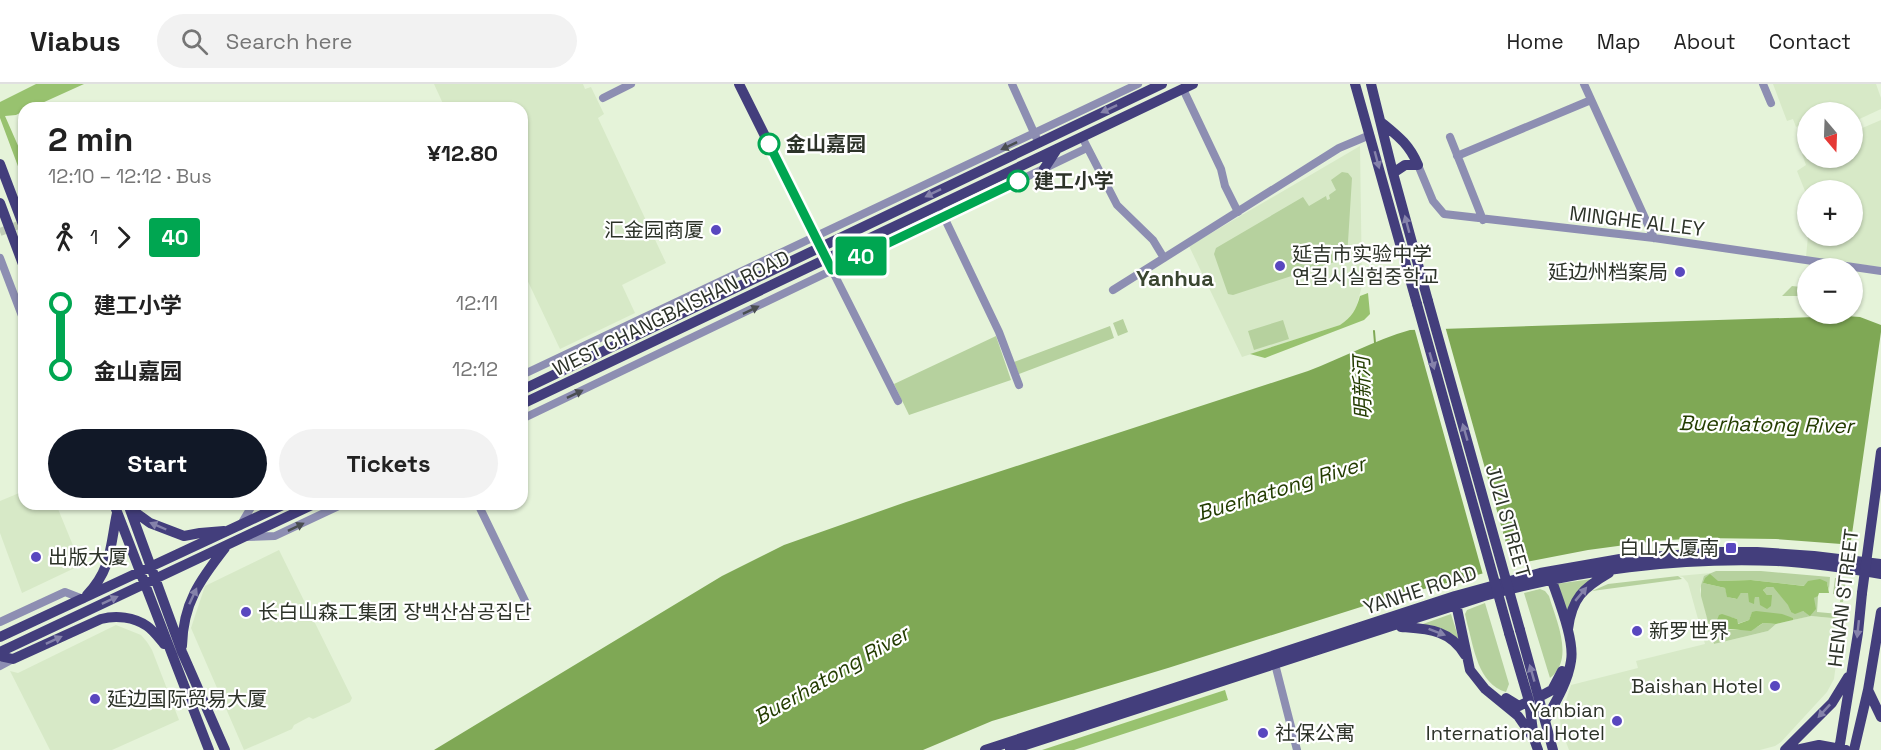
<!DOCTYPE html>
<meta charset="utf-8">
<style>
body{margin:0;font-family:"Space Grotesk","Noto Sans SC","Noto Sans KR",sans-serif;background:#f2f2f2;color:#222;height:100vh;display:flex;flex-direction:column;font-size:22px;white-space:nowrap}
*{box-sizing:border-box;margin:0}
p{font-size:20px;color:#767676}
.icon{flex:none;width:33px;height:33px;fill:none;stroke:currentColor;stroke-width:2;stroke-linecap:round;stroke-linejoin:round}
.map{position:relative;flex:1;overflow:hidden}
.drawer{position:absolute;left:18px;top:18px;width:510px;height:408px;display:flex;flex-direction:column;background:#fff;border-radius:18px;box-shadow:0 2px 4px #0004}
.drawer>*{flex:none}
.badge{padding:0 12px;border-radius:4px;font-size:21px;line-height:39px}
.needle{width:39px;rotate:161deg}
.buttons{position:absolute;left:1797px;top:18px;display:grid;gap:12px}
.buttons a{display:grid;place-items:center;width:66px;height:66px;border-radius:50%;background:#fff;box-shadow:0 2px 4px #0004;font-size:30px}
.map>.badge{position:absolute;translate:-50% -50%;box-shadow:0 0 0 3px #fff}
.legs{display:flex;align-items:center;gap:9px;height:66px;padding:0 30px;font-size:20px}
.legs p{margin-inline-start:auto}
.headline{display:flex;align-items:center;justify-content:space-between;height:102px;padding:0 30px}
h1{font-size:33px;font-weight:800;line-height:45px}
.cta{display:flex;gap:12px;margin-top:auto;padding:12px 30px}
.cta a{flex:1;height:69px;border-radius:36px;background:#111827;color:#fff;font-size:24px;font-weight:800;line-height:69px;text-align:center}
.cta a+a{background:#f2f2f2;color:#222}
ul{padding:0 30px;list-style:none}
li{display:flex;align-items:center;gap:21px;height:66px;font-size:22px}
li i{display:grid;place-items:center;width:9px;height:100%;margin:0 8px;background:currentColor}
li i::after{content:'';width:15px;height:15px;margin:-8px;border:4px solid;border-radius:50%;background:#fff}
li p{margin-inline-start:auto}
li:first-child i{background:linear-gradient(#0000 50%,currentColor 0)}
li:last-child i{background:linear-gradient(currentColor 50%,#0000 0)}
header{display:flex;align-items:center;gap:36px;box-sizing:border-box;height:84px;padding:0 30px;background:#fff;border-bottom:2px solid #e0e0e0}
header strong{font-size:28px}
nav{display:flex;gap:33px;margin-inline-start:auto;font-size:21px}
.search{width:420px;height:54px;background:#f2f2f2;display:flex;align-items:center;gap:15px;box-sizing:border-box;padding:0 21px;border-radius:33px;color:#767676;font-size:22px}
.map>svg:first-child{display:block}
.built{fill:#d7e9c7}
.green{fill:#b6d19e}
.forest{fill:#98c26f}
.water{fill:#7fa855}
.pier{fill:#e5f3d9}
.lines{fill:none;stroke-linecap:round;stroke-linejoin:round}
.stream{stroke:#7fa855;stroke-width:2}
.minor-tunnel{stroke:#c0cdb6;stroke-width:8;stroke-dasharray:8 4;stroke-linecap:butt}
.minor{stroke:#8d8eb2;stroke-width:8}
.major{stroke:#433e7c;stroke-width:10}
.major-bridge{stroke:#433e7c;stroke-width:10}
.oneway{fill:#8582aa}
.oneway2{fill:#4a4e52}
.line-1-casing{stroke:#fff;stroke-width:14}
.line-1{stroke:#00a651;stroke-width:9}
.stop-1-dot{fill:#fff;stroke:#00a651;stroke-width:3}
.poi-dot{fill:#5947bf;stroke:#fff;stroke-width:2}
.labels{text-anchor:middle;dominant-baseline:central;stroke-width:4.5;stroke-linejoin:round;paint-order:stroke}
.stop-label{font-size:20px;font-weight:bold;fill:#2d3329;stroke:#fff;text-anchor:start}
.street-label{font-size:20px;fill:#2d3329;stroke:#fff}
.poi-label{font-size:20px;fill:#2d3329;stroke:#fff;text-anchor:start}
.water-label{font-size:21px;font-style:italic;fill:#233c00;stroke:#fff}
.quarter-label{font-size:22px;font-weight:bold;fill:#3a4630;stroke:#fff}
</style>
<header>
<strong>Viabus</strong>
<div class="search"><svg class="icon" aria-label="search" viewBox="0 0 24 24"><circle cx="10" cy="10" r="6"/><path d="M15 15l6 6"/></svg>Search here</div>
<nav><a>Home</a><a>Map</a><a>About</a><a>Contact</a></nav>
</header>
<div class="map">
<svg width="1881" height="666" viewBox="0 0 1881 666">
<rect width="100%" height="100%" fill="#e5f3d9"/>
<path class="built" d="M434 0H583L585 5 591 3 604 30 598 34 666 179 622 201 635 229 560 265 522 185V24H445Z
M1773 0H1876L1881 14V25L1853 38 1852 28H1808L1807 53 1802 40 1796 43 1793 35 1787 37Z
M1881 36V183L1806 173 1808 152H1852V106H1808L1807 112 1797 87 1806 81 1802 70 1807 67 1808 74H1852L1853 48Z
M1360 62 1362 202 1355 228 1349 236 1340 241 1242 273 1189 162Z
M24 407V420H56L81 481 22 509 0 449V417Z
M279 466 352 614 350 618 313 635 309 633 294 641 292 645 244 666 191 544 205 502Z
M1711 489 1703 495 1700 506 1714 560 1768 547 1776 540 1810 532 1842 535 1834 595 1827 608 1781 658 1775 662 1760 666H1569L1561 645 1560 635 1571 601 1638 584 1636 577 1705 560 1688 499 1683 493 1678 492Z
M116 541 141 551 147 558 152 566 179 636 112 666H50L10 587 18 589Z"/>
<path class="green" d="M1342 88 1348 89 1352 94 1347 174 1233 211 1228 210 1214 170 1216 164 1303 113 1309 122 1326 112 1327 116 1330 115 1329 111 1336 106 1331 96Z
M1792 202 1801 203 1804 208H1807V212H1782Z
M1123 235 1128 248 1118 252 1113 239Z
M1283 236 1289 255 1254 266 1248 247Z
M1110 242 1114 254 1019 290 1014 278Z
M996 252 1011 296 909 331 894 300Z
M1716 487H1761L1830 493 1829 506 1827 499 1805 502 1751 496 1718 497 1703 499 1725 504 1728 513 1736 515 1741 509H1749L1754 519 1755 512 1772 511H1767L1763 506 1767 503H1773L1789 521 1791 528 1803 527 1810 531 1814 514 1816 511 1818 512 1817 528 1839 530 1840 523H1843L1842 535 1811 532 1793 536V534L1752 529 1749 536 1737 540V535L1730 533 1719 540 1720 546C1733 545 1752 549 1763 539L1776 540 1768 547 1714 560 1701 512V501L1704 492Z
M1678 492 1682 495 1592 507 1608 500Z
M1835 494 1846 495 1843 518H1840L1841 511 1833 510Z
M1592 495 1566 531 1556 500Z
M1540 505 1545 507 1549 512C1556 536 1575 575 1550 594L1524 509Z
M1485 519 1509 600 1506 608C1478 600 1474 564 1467 539L1465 530 1467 526Z
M1451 530 1461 562 1420 541Z"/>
<path class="forest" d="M36 0H84L31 24H24V27L16 31 5 32 23 73 24 92 22 93 0 34V18Z
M1368 209 1370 230 1364 236 1265 274 1250 270 1340 241C1352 233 1356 226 1360 212Z
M1710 490 1718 497 1751 496 1804 502 1808 497 1820 495 1827 498 1829 509H1819L1818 512 1814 514 1816 525 1810 532 1803 527 1795 530 1791 528 1788 521 1773 503H1767L1763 506 1767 511H1772L1771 522 1767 525 1760 521 1759 513H1755L1754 520 1749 518 1748 509H1741L1737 515 1727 513 1725 504 1703 499 1705 494Z
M1756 527 1782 530 1793 534V536L1776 540 1763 539 1751 547 1730 545 1720 547 1717 536 1719 531 1722 530 1737 535 1738 540 1749 536 1752 528Z
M1225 606 1228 616 1074 666H1042Z"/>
<path class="water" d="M1846 232 1860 233 1881 241V463L1776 455 1700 454 1655 457 1588 466 1526 478 1386 515 1168 584 992 637 923 666H434L722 492 784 461 906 418 1308 287C1342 274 1375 256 1410 246Z"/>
<path class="pier" d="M1445 242 1513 484 1483 491 1414 243Z
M1881 248V466L1850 464Z"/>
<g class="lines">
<path class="stream" d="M1374 247 1375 259"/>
<path class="minor-tunnel" d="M0 148 24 139"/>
<path class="minor" d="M1012 0 1036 53
M1584 0 1654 154
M1763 0 1771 19
M1183 5 1221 85 1225 102 1238 128
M603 14 631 0
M1082 53 1117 121 1153 156 1164 174
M1450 53 1483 136
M1457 72 1591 16
M1418 81 1433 117 1444 130 1654 154 1881 187
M942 129 999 248 1019 301
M0 174 24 237
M832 186 898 317
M1113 206 1339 64 1370 51
M522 291 1138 0
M522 335 1087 64
M478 420 527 521
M240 442 253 420
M246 453 275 452 343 420
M0 538 65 508 83 515
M1275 580 1297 666
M0 582 13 575"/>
<path class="major" d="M739 0 832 186
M1355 0 1417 220
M1371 0 1393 89 1428 217
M1381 38C1398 52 1409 60 1418 81H1405L1393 89
M0 80 24 143
M1044 85 1057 65
M0 119 24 183
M522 306 1162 0
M522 320 1193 0
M114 420 209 666
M128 420 182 568 225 666
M132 426 150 439 184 452 200 449 224 447
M87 511C112 485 110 462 117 429
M1455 515 1470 586 1485 605 1518 632 1534 655
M1401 543C1427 545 1450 545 1465 571
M1568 545C1572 514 1583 504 1609 489
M1520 546 1553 666
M1509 549 1529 617 1534 655 1538 666
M0 553 285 420
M182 562C183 519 200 496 225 464
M0 568 314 420
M0 572 13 575 101 535C116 531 134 533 147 542 153 546 159 554 164 560
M1868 606 1881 633
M1539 613 1552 606 1562 587
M1506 614 1519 622 1529 617
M1545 637C1555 619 1568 598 1571 577 1575 555 1557 513 1550 491
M985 666 1455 512 1540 489 1620 475 1720 468H1757L1814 472 1881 480
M1010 666 1484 512C1577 486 1680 473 1777 477 1812 479 1846 484 1881 490
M1785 666 1832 619 1848 593
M1796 666 1819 661 1846 666
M1839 666 1858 549 1862 509
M1854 666 1868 606 1881 528"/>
<path class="major-bridge" d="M1428 217 1520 546
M1417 220 1509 549
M1862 509 1881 368"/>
</g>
<defs><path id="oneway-solid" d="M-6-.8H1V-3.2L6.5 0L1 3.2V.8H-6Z" transform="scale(1.5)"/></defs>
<g class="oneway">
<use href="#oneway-solid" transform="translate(1109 25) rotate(155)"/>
<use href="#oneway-solid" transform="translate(1377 76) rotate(75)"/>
<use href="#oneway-solid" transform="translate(933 109) rotate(154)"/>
<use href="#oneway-solid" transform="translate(1407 140) rotate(-105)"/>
<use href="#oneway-solid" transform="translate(1432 277) rotate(74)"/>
<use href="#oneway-solid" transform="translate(1465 348) rotate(-106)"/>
<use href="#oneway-solid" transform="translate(158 442) rotate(-157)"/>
<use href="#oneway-solid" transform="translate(1581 510) rotate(-50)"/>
<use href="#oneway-solid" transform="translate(193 512) rotate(-65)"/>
<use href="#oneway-solid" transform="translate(110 516) rotate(-25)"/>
<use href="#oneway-solid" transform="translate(1858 545) rotate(96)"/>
<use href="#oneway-solid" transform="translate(1437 548) rotate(21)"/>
<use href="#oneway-solid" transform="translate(54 556) rotate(-25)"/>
<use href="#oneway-solid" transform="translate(1532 589) rotate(-106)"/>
<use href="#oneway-solid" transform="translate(1824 627) rotate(133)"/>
</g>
<g class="oneway2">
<use href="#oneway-solid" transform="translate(1009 62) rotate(155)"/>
<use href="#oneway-solid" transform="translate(751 226) rotate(-26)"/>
<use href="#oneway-solid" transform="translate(575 310) rotate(-26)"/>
<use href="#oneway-solid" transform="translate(296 443) rotate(-26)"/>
</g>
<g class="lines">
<g class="line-1-casing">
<path id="line-1" d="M769 60 832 186 1018 97"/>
</g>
<use href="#line-1" class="line-1"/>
</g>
<g class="stop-1-dot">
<circle cx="769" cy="60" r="10"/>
<circle cx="1018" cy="97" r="10"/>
</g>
<g class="poi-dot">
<circle cx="716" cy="146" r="6"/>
<circle cx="1280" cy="182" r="6"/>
<circle cx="1680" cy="188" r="6"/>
<rect x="1725" y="458" width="12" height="12" rx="3"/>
<circle cx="36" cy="473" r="6"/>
<circle cx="246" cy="528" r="6"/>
<circle cx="1637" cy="547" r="6"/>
<circle cx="1775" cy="602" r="6"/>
<circle cx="95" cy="615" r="6"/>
<circle cx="1617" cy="637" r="6"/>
<circle cx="1263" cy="649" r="6"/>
</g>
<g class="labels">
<g class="stop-label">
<text x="786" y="60">金山嘉园</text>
<text x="1034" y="97">建工小学</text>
</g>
<g class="street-label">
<text transform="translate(1637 137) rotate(7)">MINGHE ALLEY</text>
<text transform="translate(671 229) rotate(-26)">WEST CHANGBAISHAN ROAD</text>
<text transform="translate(1508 437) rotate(74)">JUZI STREET</text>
<text transform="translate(1420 506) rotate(-18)">YANHE ROAD</text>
<text transform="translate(1843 514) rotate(-83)">HENAN STREET</text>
</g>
<g class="poi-label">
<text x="704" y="146" text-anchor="end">汇金园商厦</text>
<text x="1292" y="170">延吉市实验中学<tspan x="1292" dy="23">연길시실험중학교</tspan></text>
<text x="1668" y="188" text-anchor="end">延边州档案局</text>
<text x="1719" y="464" text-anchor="end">白山大厦南</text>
<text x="48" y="473">出版大厦</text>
<text x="258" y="528">长白山森工集团 장백산삼공집단</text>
<text x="1649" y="547">新罗世界</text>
<text x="1763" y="602" text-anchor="end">Baishan Hotel</text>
<text x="107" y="615">延边国际贸易大厦</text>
<text x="1605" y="626" text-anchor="end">Yanbian<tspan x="1605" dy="23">International Hotel</tspan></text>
<text x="1275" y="649">社保公寓</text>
</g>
<g class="water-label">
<text transform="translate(1362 304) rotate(-92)">明新河</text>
<text transform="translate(1766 340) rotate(1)">Buerhatong River</text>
<text transform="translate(1281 404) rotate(-17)">Buerhatong River</text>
<text transform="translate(831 591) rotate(-30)">Buerhatong River</text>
</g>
<g class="quarter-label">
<text x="1175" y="194">Yanhua</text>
</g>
</g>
</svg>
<div class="buttons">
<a><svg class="needle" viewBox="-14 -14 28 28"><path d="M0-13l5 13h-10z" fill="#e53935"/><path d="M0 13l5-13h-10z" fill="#767676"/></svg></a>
<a>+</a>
<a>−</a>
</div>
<b class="badge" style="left:861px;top:172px;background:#00a651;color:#fff">40</b>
<section class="drawer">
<div class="headline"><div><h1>2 min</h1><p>12:10 – 12:12 · Bus</p></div><b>¥12.80</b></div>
<div class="legs"><svg class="icon" aria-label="walk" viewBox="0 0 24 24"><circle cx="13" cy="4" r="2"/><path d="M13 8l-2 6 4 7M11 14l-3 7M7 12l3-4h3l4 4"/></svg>1<svg class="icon" aria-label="forward" viewBox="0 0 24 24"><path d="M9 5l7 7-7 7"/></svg><b class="badge" style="background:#00a651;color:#fff">40</b></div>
<ul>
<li><i style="color:#00a651"></i><b>建工小学</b><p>12:11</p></li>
<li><i style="color:#00a651"></i><b>金山嘉园</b><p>12:12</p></li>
</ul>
<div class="cta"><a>Start</a><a>Tickets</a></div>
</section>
</div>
